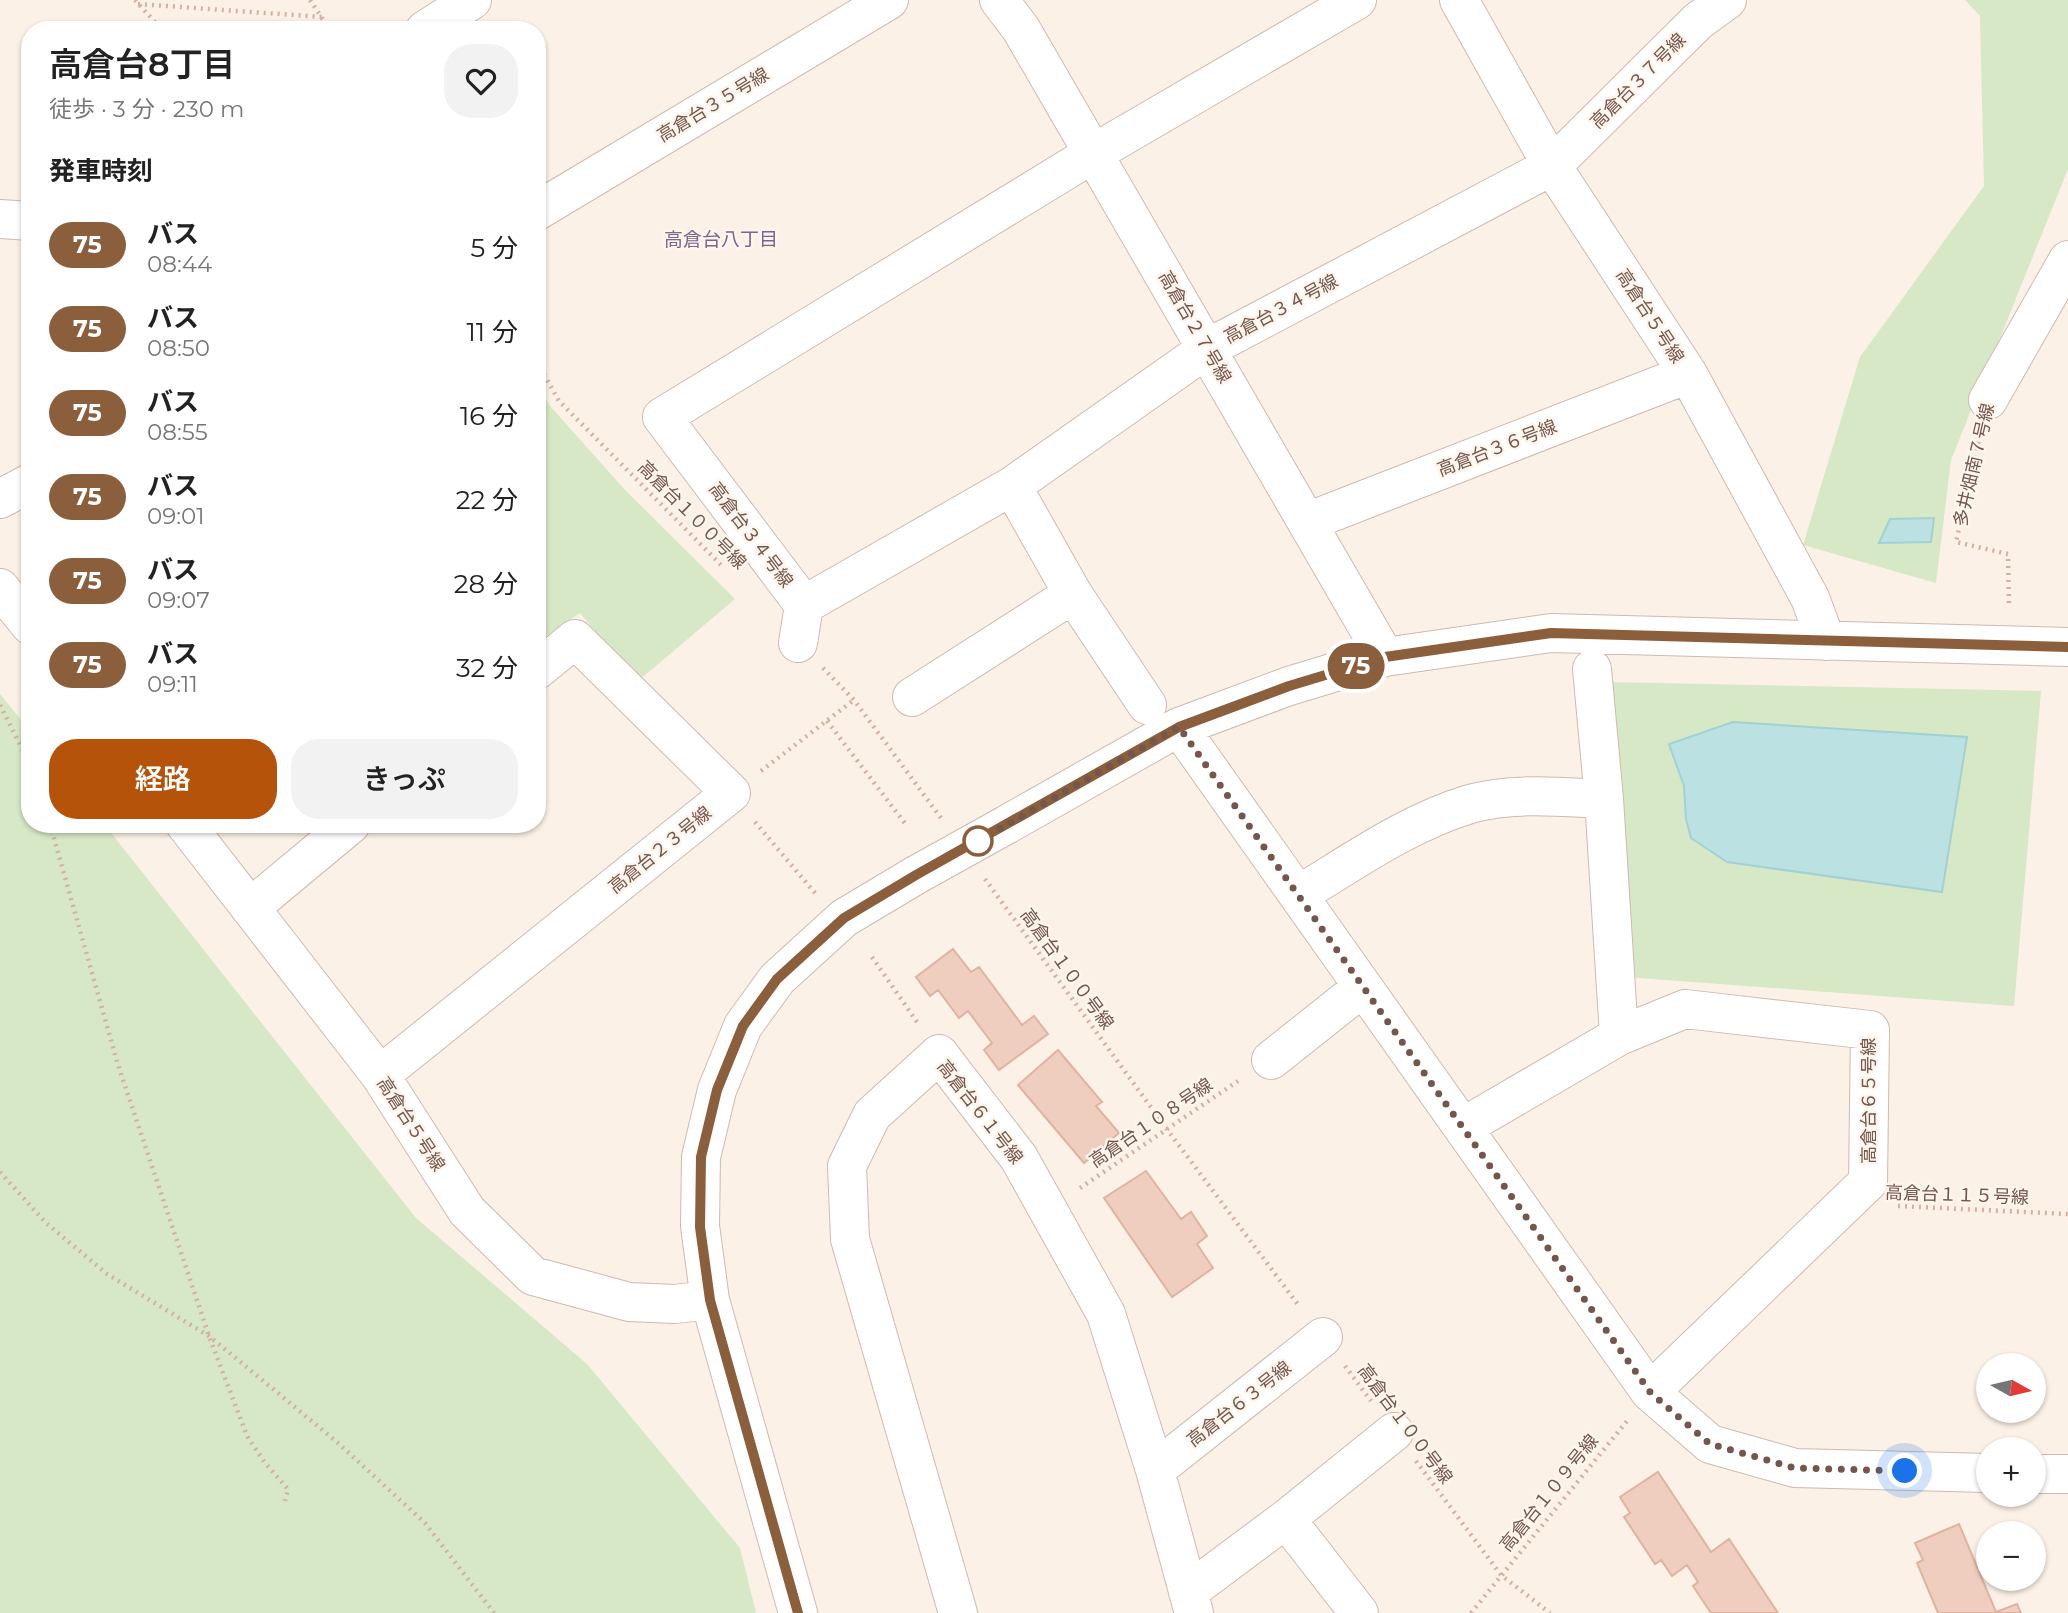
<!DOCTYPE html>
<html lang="ja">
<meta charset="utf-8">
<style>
body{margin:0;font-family:Montserrat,"Noto Sans JP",sans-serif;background:#f2f2f2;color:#222;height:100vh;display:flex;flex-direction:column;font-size:26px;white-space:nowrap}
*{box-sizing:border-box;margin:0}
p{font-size:23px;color:#767676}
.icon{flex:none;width:38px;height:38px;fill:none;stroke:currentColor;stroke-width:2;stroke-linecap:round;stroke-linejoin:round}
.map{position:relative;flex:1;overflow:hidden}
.sheet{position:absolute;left:21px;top:21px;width:525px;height:812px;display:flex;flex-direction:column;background:#fff;border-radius:28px;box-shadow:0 2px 5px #0004}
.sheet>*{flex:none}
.badge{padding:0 14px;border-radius:23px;font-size:24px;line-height:46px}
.needle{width:46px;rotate:98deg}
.buttons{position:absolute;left:1976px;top:1353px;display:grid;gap:14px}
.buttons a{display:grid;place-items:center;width:70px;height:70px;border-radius:50%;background:#fff;box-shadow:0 2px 5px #0004;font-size:35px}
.you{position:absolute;width:35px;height:35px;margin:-18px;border:5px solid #fff;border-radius:50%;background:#1a73e8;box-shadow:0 0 0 10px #1a73e833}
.map>.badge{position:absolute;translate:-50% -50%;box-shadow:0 0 0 4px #fff}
h2{padding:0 28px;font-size:26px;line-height:63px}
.round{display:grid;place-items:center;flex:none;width:74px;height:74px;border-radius:28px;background:#f2f2f2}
.summary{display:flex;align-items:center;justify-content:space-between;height:119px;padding:0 28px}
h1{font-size:33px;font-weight:600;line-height:52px}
.action{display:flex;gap:14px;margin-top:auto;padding:14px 28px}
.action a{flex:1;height:80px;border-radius:28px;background:#b45309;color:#fff;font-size:28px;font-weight:600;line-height:80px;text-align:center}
.action a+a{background:#f2f2f2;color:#222}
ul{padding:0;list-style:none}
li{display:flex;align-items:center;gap:21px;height:84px;padding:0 28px}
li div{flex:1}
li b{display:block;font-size:26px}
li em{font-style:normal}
li .badge{min-width:77px;font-weight:700;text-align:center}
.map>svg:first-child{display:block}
.green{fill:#d6e8c5}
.water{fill:#bce1e3;stroke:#a2d1d4;stroke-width:2}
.building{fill:#efcebf;stroke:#e0b3a1;stroke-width:2}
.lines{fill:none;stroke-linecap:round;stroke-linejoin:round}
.minor-casing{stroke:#cebab0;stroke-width:40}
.path{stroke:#d3b1a2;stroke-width:4.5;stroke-dasharray:2 5;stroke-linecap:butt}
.minor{stroke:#fff;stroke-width:38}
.minor-bridge-casing{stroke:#cebab0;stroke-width:40;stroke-linecap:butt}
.minor-bridge{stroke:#fff;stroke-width:38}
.line-casing{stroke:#fff;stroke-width:16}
.line{stroke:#8b5e3c;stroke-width:10}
.walk{stroke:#73564c;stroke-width:7;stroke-dasharray:0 12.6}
.stop-dot{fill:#fff;stroke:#8b5e3c;stroke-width:3.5}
.labels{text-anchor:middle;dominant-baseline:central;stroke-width:5;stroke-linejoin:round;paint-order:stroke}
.street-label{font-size:18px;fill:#73564c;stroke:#fef5ec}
.neighbourhood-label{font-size:19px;fill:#7c648f;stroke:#fef5ec}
</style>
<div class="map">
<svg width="2068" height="1613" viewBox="0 0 2068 1613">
<rect width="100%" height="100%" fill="#fbf1e6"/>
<path class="green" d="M1965 0H2068V169L1951 460 1936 583 1803 545 1860 357 1984 186 1980 16Z
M537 383 550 406 625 490 735 599 638 681 580 613 546 636 537 625Z
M1605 682 2041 691 2014 1006 1626 977Z
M0 694 30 731V824H104L416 1218 587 1364 740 1548 756 1613H0Z"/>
<path class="water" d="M1934 518 1931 542 1879 543 1890 519Z
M1733 722 1967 737 1942 892 1727 862 1691 838 1686 819 1684 786 1669 744Z"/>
<path class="building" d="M953 949 971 972 979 967 1022 1025 1034 1016 1048 1034 999 1070 984 1050 992 1043 968 1011 959 1018 938 990 930 996 916 977Z
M1058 1050 1102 1102 1096 1106 1119 1133 1084 1163 1018 1085Z
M1146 1171 1181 1219 1191 1212 1207 1236 1197 1244 1213 1268 1172 1297 1104 1198Z
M1658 1472 1711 1552 1729 1539 1778 1613H1711L1693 1586 1698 1582 1687 1565 1672 1576 1661 1560 1655 1564 1624 1517 1630 1513 1620 1497Z
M1959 1524 1996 1612 2017 1604 2021 1613H1938L1917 1563 1923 1560 1915 1543Z"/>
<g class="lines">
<g class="minor-casing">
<path id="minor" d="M999 0 1021 29 1385 657
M1357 0 1094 153 662 417 804 605 1012 486 1208 348 1552 166 1698 21 1727 0
M1459 0 1552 166 1688 374 1810 598 1826 641
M425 30 472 0
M537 211 889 0
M0 219 30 221
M1988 400 2068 260
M1012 486 1073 594 1147 705
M0 499 30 483
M1307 522 1688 374
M0 588 30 625
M798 643 804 605
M1592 669 1604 799 1619 1036
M912 697 1073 594
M1179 727 1650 1392 1710 1444 1795 1468 1988 1473
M185 824 380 1075 467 1211 533 1276 629 1302 675 1304 710 1300
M1006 825 1179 727 1289 686 1385 657 1551 633 2068 647
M1298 895C1353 862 1407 823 1470 804 1513 792 1560 797 1604 799
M250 908 351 824
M1271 1060 1363 987
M380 1075 731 793 575 639 537 670
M1463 1127 1619 1036 1685 1009 1870 1030 1868 1182 1650 1392
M1155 1470 1323 1337
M2034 1474H2068
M1286 1519 1394 1432
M1188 1592 1286 1519 1359 1613
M798 1613 710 1300 700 1226 701 1157 717 1090 743 1026 777 979 844 918 916 875
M958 1613 850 1239 847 1166 872 1115 939 1054 1019 1158 1106 1314 1155 1470 1194 1613"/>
</g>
<path class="path" d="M135 0 162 30
M310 0 330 30
M138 4 322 17
M537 362 559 401 724 568
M1980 435 1956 542 2008 554 2009 606
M823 668 854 700 941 818
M0 705 30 765
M827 721 907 826
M761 771 854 700
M755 822 815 893
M50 824 118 1065 209 1336 247 1436 265 1463 288 1489 285 1501
M985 879 1166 1128 1299 1306
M872 957 917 1022
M0 1172 46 1223 107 1274 209 1336 337 1442 425 1523 494 1613
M1080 1188 1238 1081
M1898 1206 2068 1214
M1345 1366 1371 1401
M1416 1461 1501 1575 1550 1613
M1471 1613 1627 1421"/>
<use href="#minor" class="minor"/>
<g class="minor-bridge-casing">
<path id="minor-bridge" d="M916 875 1006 825"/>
</g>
<use href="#minor-bridge" class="minor-bridge"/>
</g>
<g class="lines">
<g class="line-casing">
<path id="line" d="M798 1613 710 1300 700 1227 701 1157 717 1090 743 1026 777 979 844 918 916 875 1179 727 1289 686 1385 657 1551 633 2068 647"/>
</g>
<use href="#line" class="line"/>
<path class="walk" d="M978 841 1179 727 1650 1392 1710 1444 1795 1468 1905 1471"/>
</g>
<circle class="stop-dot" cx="978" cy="841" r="14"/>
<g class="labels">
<g class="street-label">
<text transform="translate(1638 81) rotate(-45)">高倉台３７号線</text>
<text transform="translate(713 105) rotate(-31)">高倉台３５号線</text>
<text transform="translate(1281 309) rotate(-28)">高倉台３４号線</text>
<text transform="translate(1650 316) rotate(57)">高倉台５号線</text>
<text transform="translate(1195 327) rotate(60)">高倉台２７号線</text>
<text transform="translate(1497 448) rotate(-21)">高倉台３６号線</text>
<text transform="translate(1974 465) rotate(-77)">多井畑南７号線</text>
<text transform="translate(692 515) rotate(45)">高倉台１００号線</text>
<text transform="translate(751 535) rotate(53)">高倉台３４号線</text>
<text transform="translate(660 850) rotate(-39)">高倉台２３号線</text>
<text transform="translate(1067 969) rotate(54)">高倉台１００号線</text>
<text transform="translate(1869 1101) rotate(-90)">高倉台６５号線</text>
<text transform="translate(980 1112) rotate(52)">高倉台６１号線</text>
<text transform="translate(1151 1123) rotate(-34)">高倉台１０８号線</text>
<text transform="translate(411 1124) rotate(57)">高倉台５号線</text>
<text transform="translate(1957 1195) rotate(2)">高倉台１１５号線</text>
<text transform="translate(1239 1404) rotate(-38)">高倉台６３号線</text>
<text transform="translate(1405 1424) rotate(53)">高倉台１００号線</text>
<text transform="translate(1549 1493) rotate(-51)">高倉台１０９号線</text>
</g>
<g class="neighbourhood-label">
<text x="721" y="239">高倉台八丁目</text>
</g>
</g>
</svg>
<div class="buttons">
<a><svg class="needle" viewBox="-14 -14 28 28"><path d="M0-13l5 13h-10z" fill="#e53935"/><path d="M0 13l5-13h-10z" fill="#767676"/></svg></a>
<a>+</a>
<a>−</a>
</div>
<div class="you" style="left:1905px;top:1471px"></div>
<b class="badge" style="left:1356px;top:666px;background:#8b5e3c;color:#fff">75</b>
<section class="sheet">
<div class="summary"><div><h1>高倉台8丁目</h1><p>徒歩 · 3 分 · 230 m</p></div><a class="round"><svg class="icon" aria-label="heart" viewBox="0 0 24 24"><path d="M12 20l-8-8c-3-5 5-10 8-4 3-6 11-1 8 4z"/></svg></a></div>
<h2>発車時刻</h2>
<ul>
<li><span class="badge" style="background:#8b5e3c;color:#fff">75</span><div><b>バス</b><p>08:44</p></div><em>5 分</em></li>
<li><span class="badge" style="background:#8b5e3c;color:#fff">75</span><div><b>バス</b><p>08:50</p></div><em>11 分</em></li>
<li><span class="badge" style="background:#8b5e3c;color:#fff">75</span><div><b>バス</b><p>08:55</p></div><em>16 分</em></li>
<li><span class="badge" style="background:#8b5e3c;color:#fff">75</span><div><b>バス</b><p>09:01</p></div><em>22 分</em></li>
<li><span class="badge" style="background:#8b5e3c;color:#fff">75</span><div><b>バス</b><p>09:07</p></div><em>28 分</em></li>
<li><span class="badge" style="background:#8b5e3c;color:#fff">75</span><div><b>バス</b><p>09:11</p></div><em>32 分</em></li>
</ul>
<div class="action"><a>経路</a><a>きっぷ</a></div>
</section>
</div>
